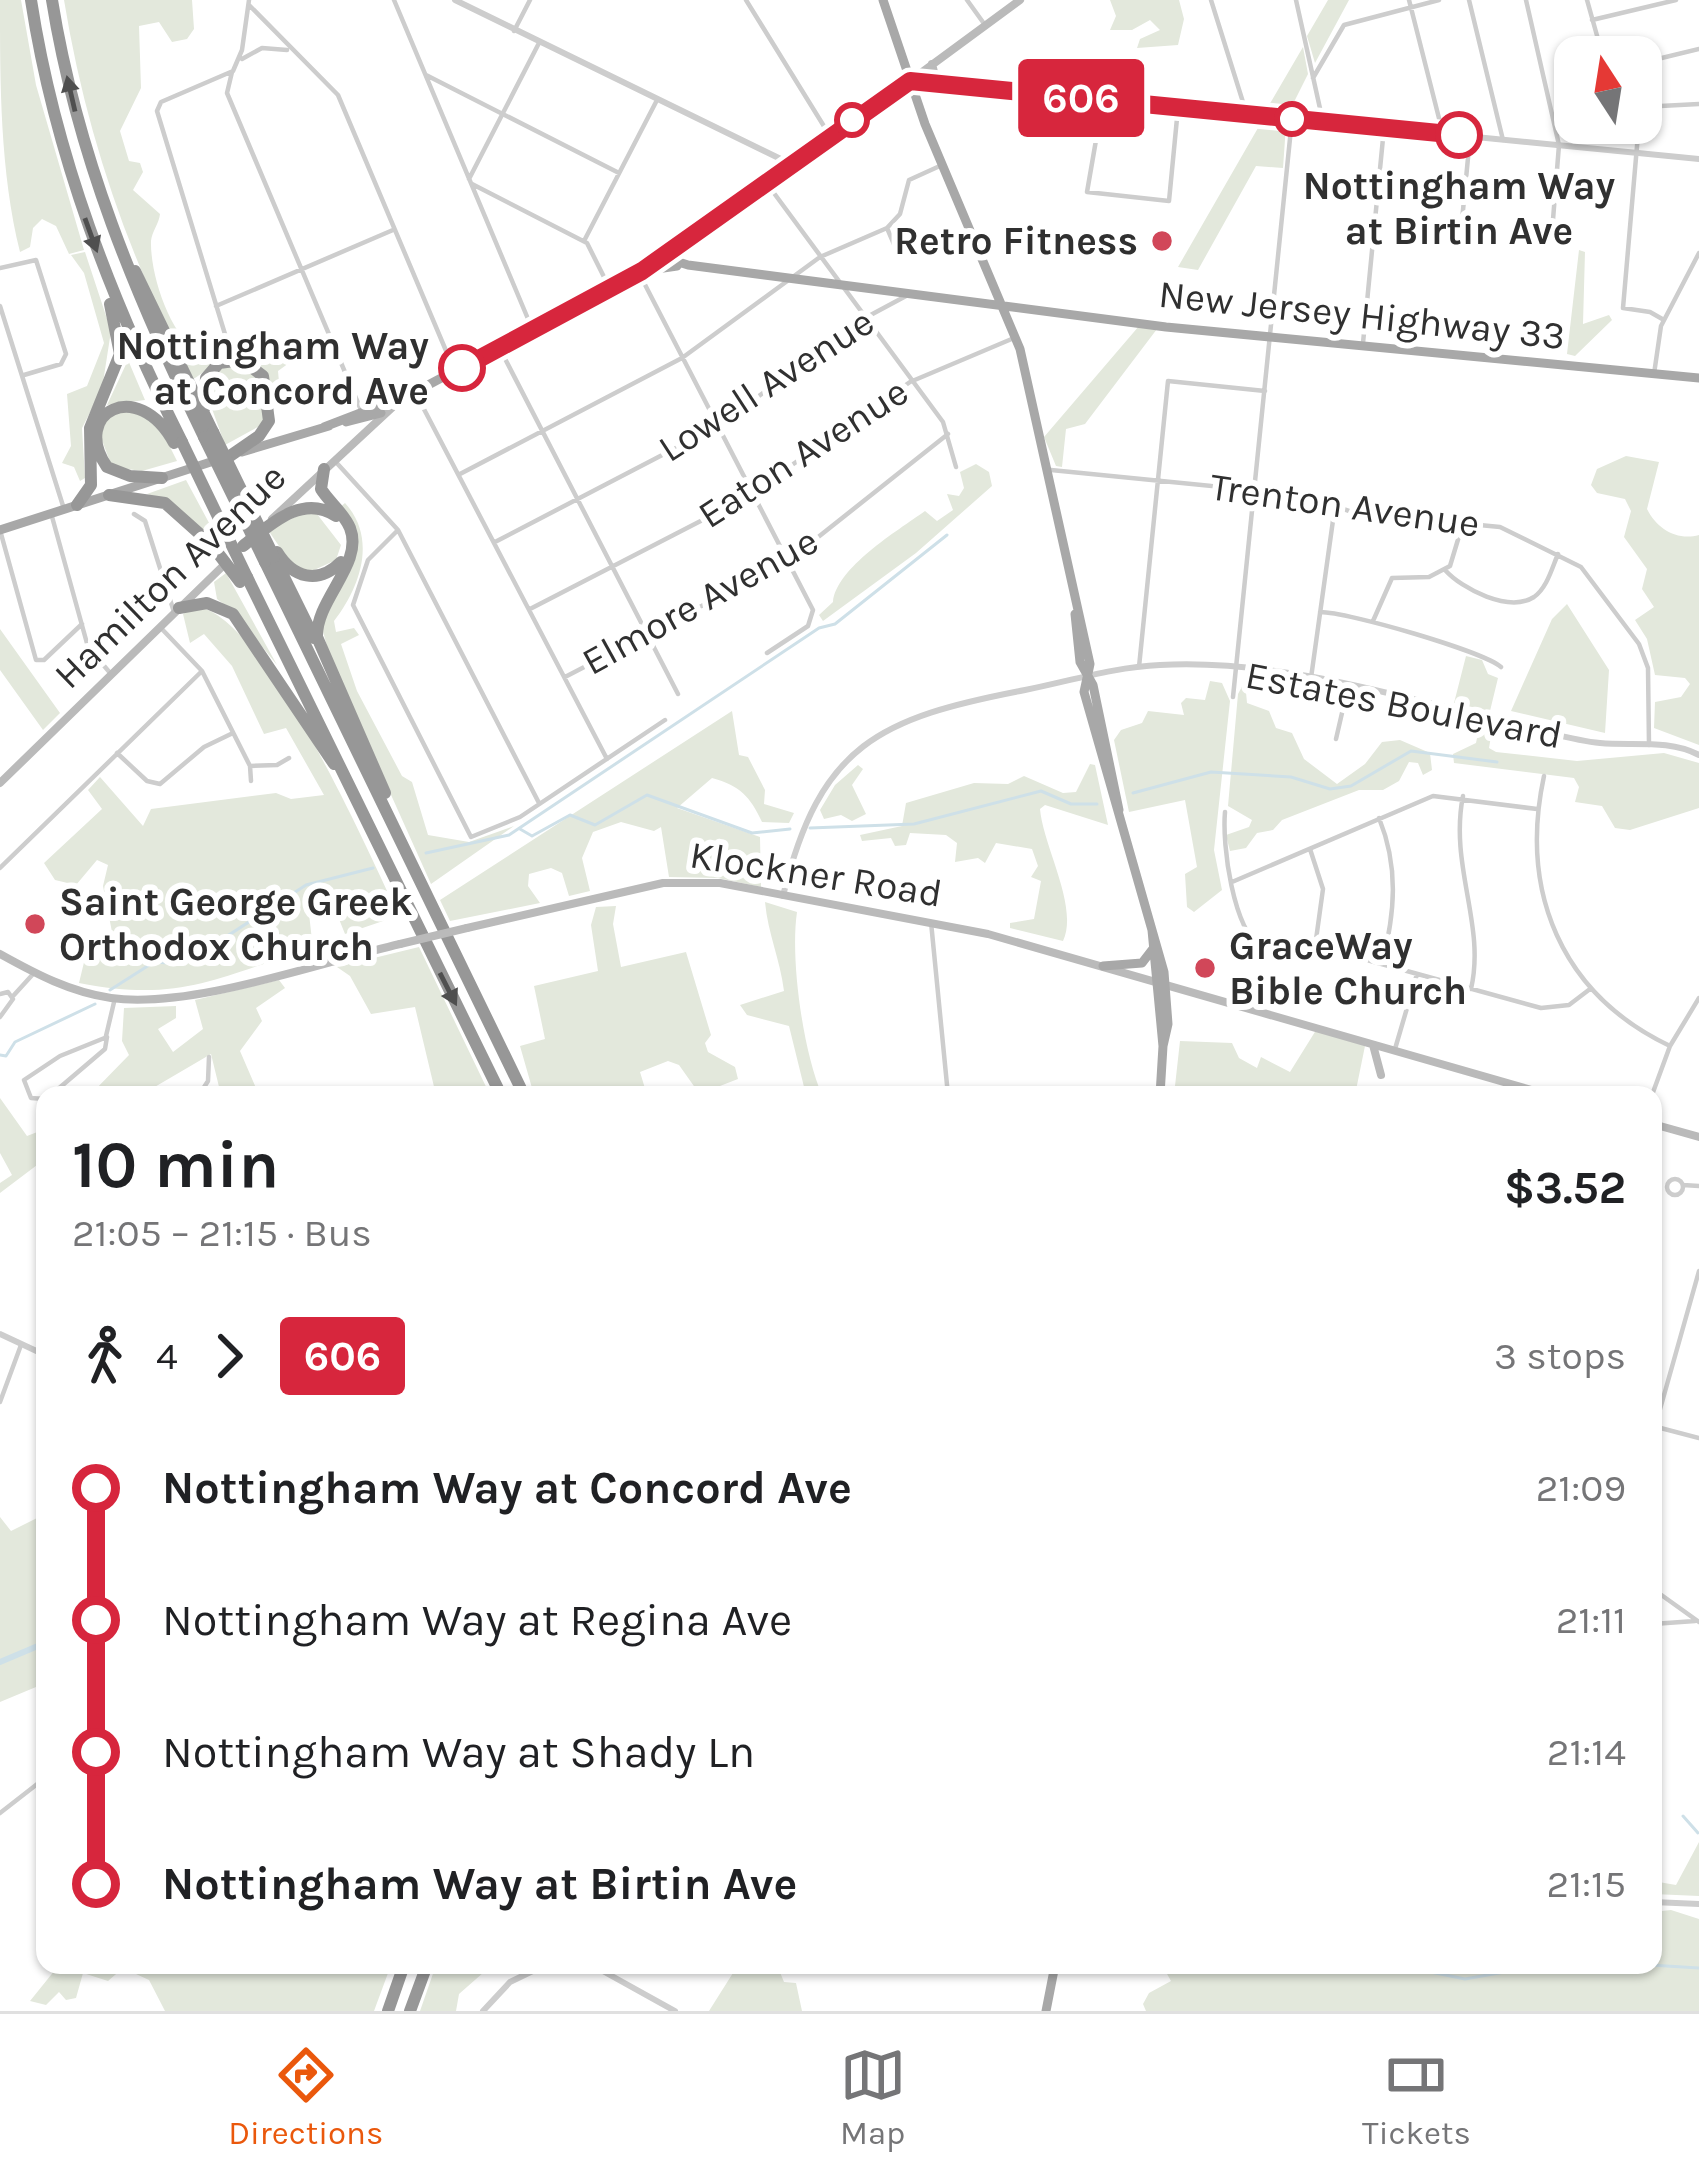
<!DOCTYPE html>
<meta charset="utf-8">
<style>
body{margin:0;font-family:Karla,sans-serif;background:#f2f2f2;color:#202124;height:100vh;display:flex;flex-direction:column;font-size:45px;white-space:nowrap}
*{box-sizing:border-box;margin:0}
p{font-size:39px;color:#757577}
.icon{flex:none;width:66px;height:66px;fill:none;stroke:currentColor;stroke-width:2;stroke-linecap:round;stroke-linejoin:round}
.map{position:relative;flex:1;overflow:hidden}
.details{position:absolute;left:36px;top:1086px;width:1626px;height:888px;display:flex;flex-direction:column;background:#fff;border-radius:24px;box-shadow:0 3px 9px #0004}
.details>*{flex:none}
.badge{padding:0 24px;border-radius:9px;font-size:42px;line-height:78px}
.needle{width:78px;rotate:348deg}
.fabs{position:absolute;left:1554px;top:36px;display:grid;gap:24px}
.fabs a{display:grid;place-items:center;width:108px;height:108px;border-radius:24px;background:#fff;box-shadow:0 3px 9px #0004;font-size:60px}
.map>.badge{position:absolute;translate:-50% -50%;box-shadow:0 0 0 6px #fff}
.legs{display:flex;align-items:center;gap:18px;height:132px;padding:0 36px;font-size:39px}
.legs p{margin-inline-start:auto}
.head{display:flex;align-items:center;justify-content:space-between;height:204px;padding:0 36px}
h1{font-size:66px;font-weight:700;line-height:90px}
ul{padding:0 36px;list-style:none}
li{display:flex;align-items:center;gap:42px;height:132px;font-size:45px}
li i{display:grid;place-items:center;width:18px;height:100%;margin:0 15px;background:currentColor}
li i::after{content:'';width:30px;height:30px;margin:-15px;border:9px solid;border-radius:50%;background:#fff}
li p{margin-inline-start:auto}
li:first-child i{background:linear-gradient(#0000 50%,currentColor 0)}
li:last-child i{background:linear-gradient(currentColor 50%,#0000 0)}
.tab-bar{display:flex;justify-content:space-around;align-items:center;height:168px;border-top:3px solid #e0e0e0;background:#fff;font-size:33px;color:#757577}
.tab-bar a{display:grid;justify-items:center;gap:6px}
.tab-bar .active{color:#ea580c}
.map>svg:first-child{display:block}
.green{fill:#e3e8dc}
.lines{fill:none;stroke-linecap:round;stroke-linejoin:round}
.stream{stroke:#cee0e8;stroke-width:3}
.canal{stroke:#cee0e8;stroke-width:6}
.minor{stroke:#cdcdcd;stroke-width:4.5}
.tertiary{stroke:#cdcdcd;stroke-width:6}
.secondary{stroke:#bababa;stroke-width:8}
.primary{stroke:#a8a8a8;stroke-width:9}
.motorway{stroke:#979797;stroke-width:12}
.secondary-bridge{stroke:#bababa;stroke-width:8}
.motorway-bridge{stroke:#979797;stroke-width:12}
.oneway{fill:#4f4f4f}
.line-1-casing{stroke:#fff;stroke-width:27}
.line-1{stroke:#d7263d;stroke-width:18}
.stop-1-dot{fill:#fff;stroke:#d7263d;stroke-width:6}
.poi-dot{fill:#d14759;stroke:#fff;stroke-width:4.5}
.labels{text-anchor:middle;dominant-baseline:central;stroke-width:12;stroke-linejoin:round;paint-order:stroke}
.stop-label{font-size:39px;font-weight:bold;fill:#303030;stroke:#fff}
.poi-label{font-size:39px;font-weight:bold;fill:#303030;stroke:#fff;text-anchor:start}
.street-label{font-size:39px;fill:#303030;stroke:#fff}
</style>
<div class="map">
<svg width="1699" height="2011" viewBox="0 0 1699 2011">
<rect width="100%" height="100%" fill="#fff"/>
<path class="green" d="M0 0H21L36 85 84 250 69 254 56 226 42 219 33 228 30 247 20 252C0 171 0 85 0 0Z
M64 0H192L194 29 187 39 172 42 159 22 139 26 141 88 120 131 129 161 140 163 143 172 133 190 160 214C159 224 152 231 151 241 150 275 171 339 201 354L216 347 285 351 289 363 278 371 280 393H271C266 365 246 355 217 362 209 365 202 375 193 379 129 259 86 135 64 0Z
M1110 0H1179L1184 19 1178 45 1137 48 1140 39 1160 30 1150 20 1132 30H1110L1116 16Z
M1328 0H1349L1315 63 1307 36Z
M1303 47 1308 74 1288 114 1265 112Z
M1262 121 1286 125 1283 168 1256 166 1198 270 1178 267Z
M1579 250 1585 252 1583 324 1609 315 1612 320 1575 356 1567 354Z
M85 252 111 331 102 389 82 428 85 478 80 481 74 467 62 463 71 446 67 394 87 386 104 343 84 273 71 255Z
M1139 326 1157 329 1085 424 1066 429 1062 467 1056 466 1044 437Z
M128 360 145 400 107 405Z
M235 363 250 366 262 385 265 423 225 445 207 395 218 369Z
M126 409C157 418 164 434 177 461L142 471 112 467 100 435 108 416Z
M1626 456 1659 462 1647 509C1657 529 1677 541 1699 535V745L1654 728 1655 702 1681 697 1690 684 1685 678 1655 675 1647 639 1635 620 1654 607 1642 589 1647 569 1624 537 1631 511 1625 499 1597 493 1591 485 1597 469Z
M976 464 989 472 992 486 916 553 823 621 819 615 833 602C836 568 897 531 925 511L937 521 953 510 947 494 959 496 964 488 960 472Z
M186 480 222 547 220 551 170 502 147 494Z
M345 503C377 538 361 586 334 621L336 632 354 628 359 635 341 644 357 691 402 776 412 782 428 835 469 842 514 826 431 884 331 661 321 624 355 547 339 508Z
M308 511 317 514 341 545 336 560 312 571 294 568 268 530Z
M226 573 277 665 235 613 217 599 214 582Z
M1567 604 1609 670 1605 733 1511 711 1552 619Z
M197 607C263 614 366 846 395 908L383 921 345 934 339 919 308 905 313 949C219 974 186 1004 79 983L86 954 112 932 103 886 108 865 97 860 76 885 55 880 44 863 102 809 88 790 100 777 143 826 151 809 276 793 291 799 324 795 286 728 264 734 232 666 204 634 190 643 183 614Z
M0 629 60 713 43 730 0 670Z
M1466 656 1482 660 1488 674 1498 678 1490 711 1454 703Z
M1210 681 1222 683 1230 701 1214 850 1222 890 1194 912 1187 907 1185 874 1197 867 1185 800 1129 812 1114 740 1121 730 1142 723 1148 711 1184 715 1181 703 1186 698 1205 700Z
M1245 681 1247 703 1269 711 1276 728 1292 733 1304 759 1337 784 1365 764 1382 742 1400 740 1430 753 1432 770 1423 775 1418 763 1409 762 1399 781 1383 790H1359L1282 820 1273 830 1257 833 1246 848 1230 851 1226 835 1249 827 1252 820 1228 806 1238 694Z
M732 711 739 755 748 757 765 790 764 804 794 813 789 823 762 822C750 796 740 786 712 778L677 808 760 837 761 887 718 878 669 877 661 827 654 831 621 822 593 832 582 858 590 891 569 896 562 873 551 868 529 874 528 886 540 903 450 921 440 900Z
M1480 723 1492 730 1489 748 1496 752 1577 761 1664 753 1699 763V808L1630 830 1615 828 1602 806 1575 802 1579 787 1574 778 1454 763 1453 754 1476 743Z
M1090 764 1095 765 1108 825 1045 805 1040 809C1043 846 1079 907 1063 941L1010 928V923L1034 919 1041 881 1031 877 1038 866 1032 849 996 843 985 863 978 858 955 862 957 843 946 835 910 833 906 845 895 846 891 838 862 841 860 835 902 826 906 803 974 783 1008 784 1024 776 1063 793 1076 792Z
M858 765 863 769 852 785 866 814 852 821 841 815 824 819 820 810 835 785Z
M765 902 797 912C790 959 803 1051 822 1095H806L789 1026 747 1015 740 1005 784 991C780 959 768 934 765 902Z
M616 906 613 924 621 967 686 952 711 1035 705 1043 708 1052 735 1067 738 1079 707 1091 696 1089 679 1065 668 1061 640 1072 647 1095H534L520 1046 545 1039 534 986 598 971 591 925 596 907Z
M419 947 490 1095H436L415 1007 371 1014 350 976 337 967Z
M279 980 285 988 256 1008 262 1021 240 1051 259 1095H221L211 1054 141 1095H90L129 1055 122 1041 124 1008 176 1006V1018L158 1029 173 1052 203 1029 195 1000Z
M1318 1027 1366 1041 1355 1095H1174L1180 1041 1232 1043 1239 1058 1257 1068 1261 1057 1290 1072Z
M0 1098 27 1136 45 1129V1159L0 1193V1183L12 1175 0 1153Z
M45 1514V1698L36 1687 0 1702V1517L11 1531Z
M1699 1842V1896L1653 1894V1881L1676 1885Z
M1671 1910 1699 1919V2011H1146L1143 2004 1149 1993 1171 1981 1162 1965H1653V1912Z
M59 1965H391L374 2011H165L149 1980 123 1968 108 1981 83 1973 76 1998 66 2000 59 1992 46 2005 30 2001Z
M436 1965H492L459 1994 456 2011H420Z
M738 1965H777L784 1982 796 1983 802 2011H709Z"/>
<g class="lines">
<path class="stream" d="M1133 793 1211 772 1291 777 1330 789 1351 786 1411 751 1497 762
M810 828 914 824 1041 791 1071 804H1097
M520 829 532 836 570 815 595 825 647 795 752 833 790 829
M426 853 509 835 819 628 835 624 947 535
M110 990 154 962 184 964 306 885 373 868
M0 1055 6 1056 15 1042 95 1004
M1683 1816 1698 1833
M1396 1965 1465 1979 1544 1965
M1650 1965 1699 1968"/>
<path class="canal" d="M0 1662 45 1643"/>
<path class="minor" d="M394 0 531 326
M746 0 830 136
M967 0 985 25
M1211 0 1247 115
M1296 0 1323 122
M1409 0 1443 134
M1469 0 1503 140
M1526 0 1559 145 1552 232
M1587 0 1603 57
M249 5 338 95 455 372
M1592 20 1676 0
M514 31 530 0
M242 59 262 48 287 50
M1641 63 1699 49
M1641 71V105
M232 72 227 93 361 410
M426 75 619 173
M1313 78 1344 25 1439 0
M1103 100 1087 192 1169 201 1178 108
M1641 107 1699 104
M1639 123 1623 308 1650 312 1664 320
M469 179 539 43
M472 184 587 243 610 289
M768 185 943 422 956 467
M887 228 899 256
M1461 231 1470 137
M584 241 656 102
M0 268 36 260 66 354 61 364 24 375
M640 275 813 610 808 626 767 653
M0 306 64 509
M216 306 393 230
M1363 343 1384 128
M228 344 157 111 161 102 233 71 242 50 249 0
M500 349 678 694
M1654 374 1661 326 1699 253
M415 392 607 759
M334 460 398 530 539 803
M1051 470 1303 495 1355 513 1500 527 1581 567 1639 644 1648 668 1649 745
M460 474 682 358 820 257 887 228 900 214 909 180 942 165
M752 493 910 382 1014 338
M51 513 88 647 111 674
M134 514 145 521 174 612
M0 530 36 660H44L82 624
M398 530 368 560 353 605 471 837 520 817 665 720
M495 542 718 426 865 318 906 296
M1445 570C1462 589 1509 613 1534 597 1547 588 1552 568 1558 554
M530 609 753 494
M1320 612C1348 612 1482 651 1501 667
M1373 621 1392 578 1429 577 1450 566 1463 523
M160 627 202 671 250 766 277 765 289 758
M1139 667 1168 381 1265 391
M565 677 788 561 948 434
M1311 678 1335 506
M1233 697 1292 119
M1336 739 1348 687
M117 753 147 781 160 784 204 747 233 733
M250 766 251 781
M1544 776C1519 892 1561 994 1670 1046
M1463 796C1449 866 1486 925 1471 989
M1225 812C1222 846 1233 928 1261 948L1367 960 1541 1008 1569 1005 1590 989
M1379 818C1399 867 1395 913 1382 964
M1310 849 1323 889 1314 954
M0 868 202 671
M1232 882 1433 796 1537 809
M931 922 948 1095
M0 994 8 992 13 999 0 1017
M14 995 34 973
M106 1036 115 998
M1395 1049 1417 974
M51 1095 105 1049 107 1037
M199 1095 208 1081 209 1057
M1652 1095 1670 1046 1699 998
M45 1099 31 1098 24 1080 60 1056 107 1037
M1667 1187a8 8 0 1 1 16 0a8 8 0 1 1-16 0Z
M1683 1185 1699 1186
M0 1402 21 1345
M1653 1426 1699 1438
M1655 1427 1699 1271
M1653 1589 1699 1622
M1653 1624 1695 1621
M0 1813 45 1778"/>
<path class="tertiary" d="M455 0 791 164
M910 81 1699 159
M783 896C820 744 879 718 1025 690 1070 681 1114 667 1160 665 1285 658 1417 702 1537 730 1558 735 1579 741 1600 743 1633 746 1669 739 1699 755
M0 1334 45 1355
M1653 1902 1699 1904
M592 1965 675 2011
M483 2011 510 1982 545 1965"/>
<path class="secondary" d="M932 64 937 84
M910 81 1020 0
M272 519 397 403
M0 783 227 562
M467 928 663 883H720L988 934 1549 1095
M0 954C36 974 70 992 111 998 192 1009 318 963 400 944
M1373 1045 1381 1075
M1653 1124 1699 1137"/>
<path class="primary" d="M883 0 925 124 1020 349 1090 664 1084 692 1164 972 1168 1024 1163 1046
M663 257 688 265 1166 327 1699 378
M643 271 677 266
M346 422 381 413
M324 427 415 392 642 271 910 81
M242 452 329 426
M0 530 220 459
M1075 614 1080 662 1093 685 1119 810
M1152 930 1163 1046 1160 1095
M1103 966 1142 963 1152 950
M1046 2011 1055 1965"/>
<path class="motorway" d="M31 0C55 156 112 302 182 442
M52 0C77 156 136 296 204 437
M135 271 213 432
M204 409 206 378 219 363 242 360 263 376 269 421 259 436 230 456
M324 469 321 489C329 502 344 513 350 528 364 564 316 599 317 637L385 793
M162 478 130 476 107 467C70 413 138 376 174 443
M109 495 165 503 211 544
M77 505 91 485 90 428 120 354 110 304
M243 546C270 525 302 493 336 516
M277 552C293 578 318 585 341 562
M275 559 314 638
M265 562 524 1095
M247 577 501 1095
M179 608 207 603 233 614 334 764
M388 2011 404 1965
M410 2011 427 1965"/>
<path class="secondary-bridge" d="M400 944 467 928"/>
<path class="motorway-bridge" d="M213 432 274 557
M204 437 265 562
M182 442 247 577
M211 544 240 582"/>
</g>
<defs><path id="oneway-solid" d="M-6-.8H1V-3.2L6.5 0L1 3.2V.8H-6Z" transform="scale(3)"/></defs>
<g class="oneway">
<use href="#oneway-solid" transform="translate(71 94) rotate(-103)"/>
<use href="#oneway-solid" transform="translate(91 235) rotate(70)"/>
<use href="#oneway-solid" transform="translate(448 989) rotate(63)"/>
</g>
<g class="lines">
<g class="line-1-casing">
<path id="line-1" d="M462 368 642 271 910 81 1459 135"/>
</g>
<use href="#line-1" class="line-1"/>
</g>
<g class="stop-1-dot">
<circle cx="1292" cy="119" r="15"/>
<circle cx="852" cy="120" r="15"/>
<circle cx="1459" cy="135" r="21"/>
<circle cx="462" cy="368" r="21"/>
</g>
<g class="poi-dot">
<circle cx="1162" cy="241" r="12"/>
<circle cx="35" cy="924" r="12"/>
<circle cx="1205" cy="968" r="12"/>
</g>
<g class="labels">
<g class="stop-label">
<text x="1459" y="186">Nottingham Way<tspan x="1459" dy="45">at Birtin Ave</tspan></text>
<text x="429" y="346" text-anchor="end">Nottingham Way<tspan x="429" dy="45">at Concord Ave</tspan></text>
</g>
<g class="poi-label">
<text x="1138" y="241" text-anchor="end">Retro Fitness</text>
<text x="59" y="902">Saint George Greek<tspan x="59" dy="45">Orthodox Church</tspan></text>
<text x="1229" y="946">GraceWay<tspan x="1229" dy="45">Bible Church</tspan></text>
</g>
<g class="street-label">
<text transform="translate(1362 315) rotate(6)">New Jersey Highway 33</text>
<text transform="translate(766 385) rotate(-33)">Lowell Avenue</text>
<text transform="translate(803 453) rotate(-33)">Eaton Avenue</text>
<text transform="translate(1345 505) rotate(8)">Trenton Avenue</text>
<text transform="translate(170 576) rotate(-44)">Hamilton Avenue</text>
<text transform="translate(700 601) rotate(-29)">Elmore Avenue</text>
<text transform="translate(1404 705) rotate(11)">Estates Boulevard</text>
<text transform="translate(816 874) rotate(9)">Klockner Road</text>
</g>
</g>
</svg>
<div class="fabs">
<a><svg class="needle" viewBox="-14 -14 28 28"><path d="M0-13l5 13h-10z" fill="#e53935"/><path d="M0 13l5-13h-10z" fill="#757577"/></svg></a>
</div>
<b class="badge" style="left:1081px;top:98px;background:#d7263d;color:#fff">606</b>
<section class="details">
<div class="head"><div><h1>10 min</h1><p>21:05 – 21:15 · Bus</p></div><b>$3.52</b></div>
<div class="legs"><svg class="icon" aria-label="walk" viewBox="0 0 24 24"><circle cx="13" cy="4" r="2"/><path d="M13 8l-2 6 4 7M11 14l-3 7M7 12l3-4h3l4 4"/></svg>4<svg class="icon" aria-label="forward" viewBox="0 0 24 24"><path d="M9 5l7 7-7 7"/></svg><b class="badge" style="background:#d7263d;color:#fff">606</b><p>3 stops</p></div>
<ul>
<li><i style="color:#d7263d"></i><b>Nottingham Way at Concord Ave</b><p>21:09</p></li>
<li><i style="color:#d7263d"></i><span>Nottingham Way at Regina Ave</span><p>21:11</p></li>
<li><i style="color:#d7263d"></i><span>Nottingham Way at Shady Ln</span><p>21:14</p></li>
<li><i style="color:#d7263d"></i><b>Nottingham Way at Birtin Ave</b><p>21:15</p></li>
</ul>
</section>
</div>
<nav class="tab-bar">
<a class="active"><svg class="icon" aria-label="directions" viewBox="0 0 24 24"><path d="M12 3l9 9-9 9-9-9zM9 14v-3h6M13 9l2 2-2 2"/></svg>Directions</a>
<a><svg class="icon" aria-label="map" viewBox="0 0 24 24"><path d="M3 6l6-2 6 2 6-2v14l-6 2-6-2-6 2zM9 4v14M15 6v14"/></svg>Map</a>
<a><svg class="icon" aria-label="tickets" viewBox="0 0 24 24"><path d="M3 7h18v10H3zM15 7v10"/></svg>Tickets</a>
</nav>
